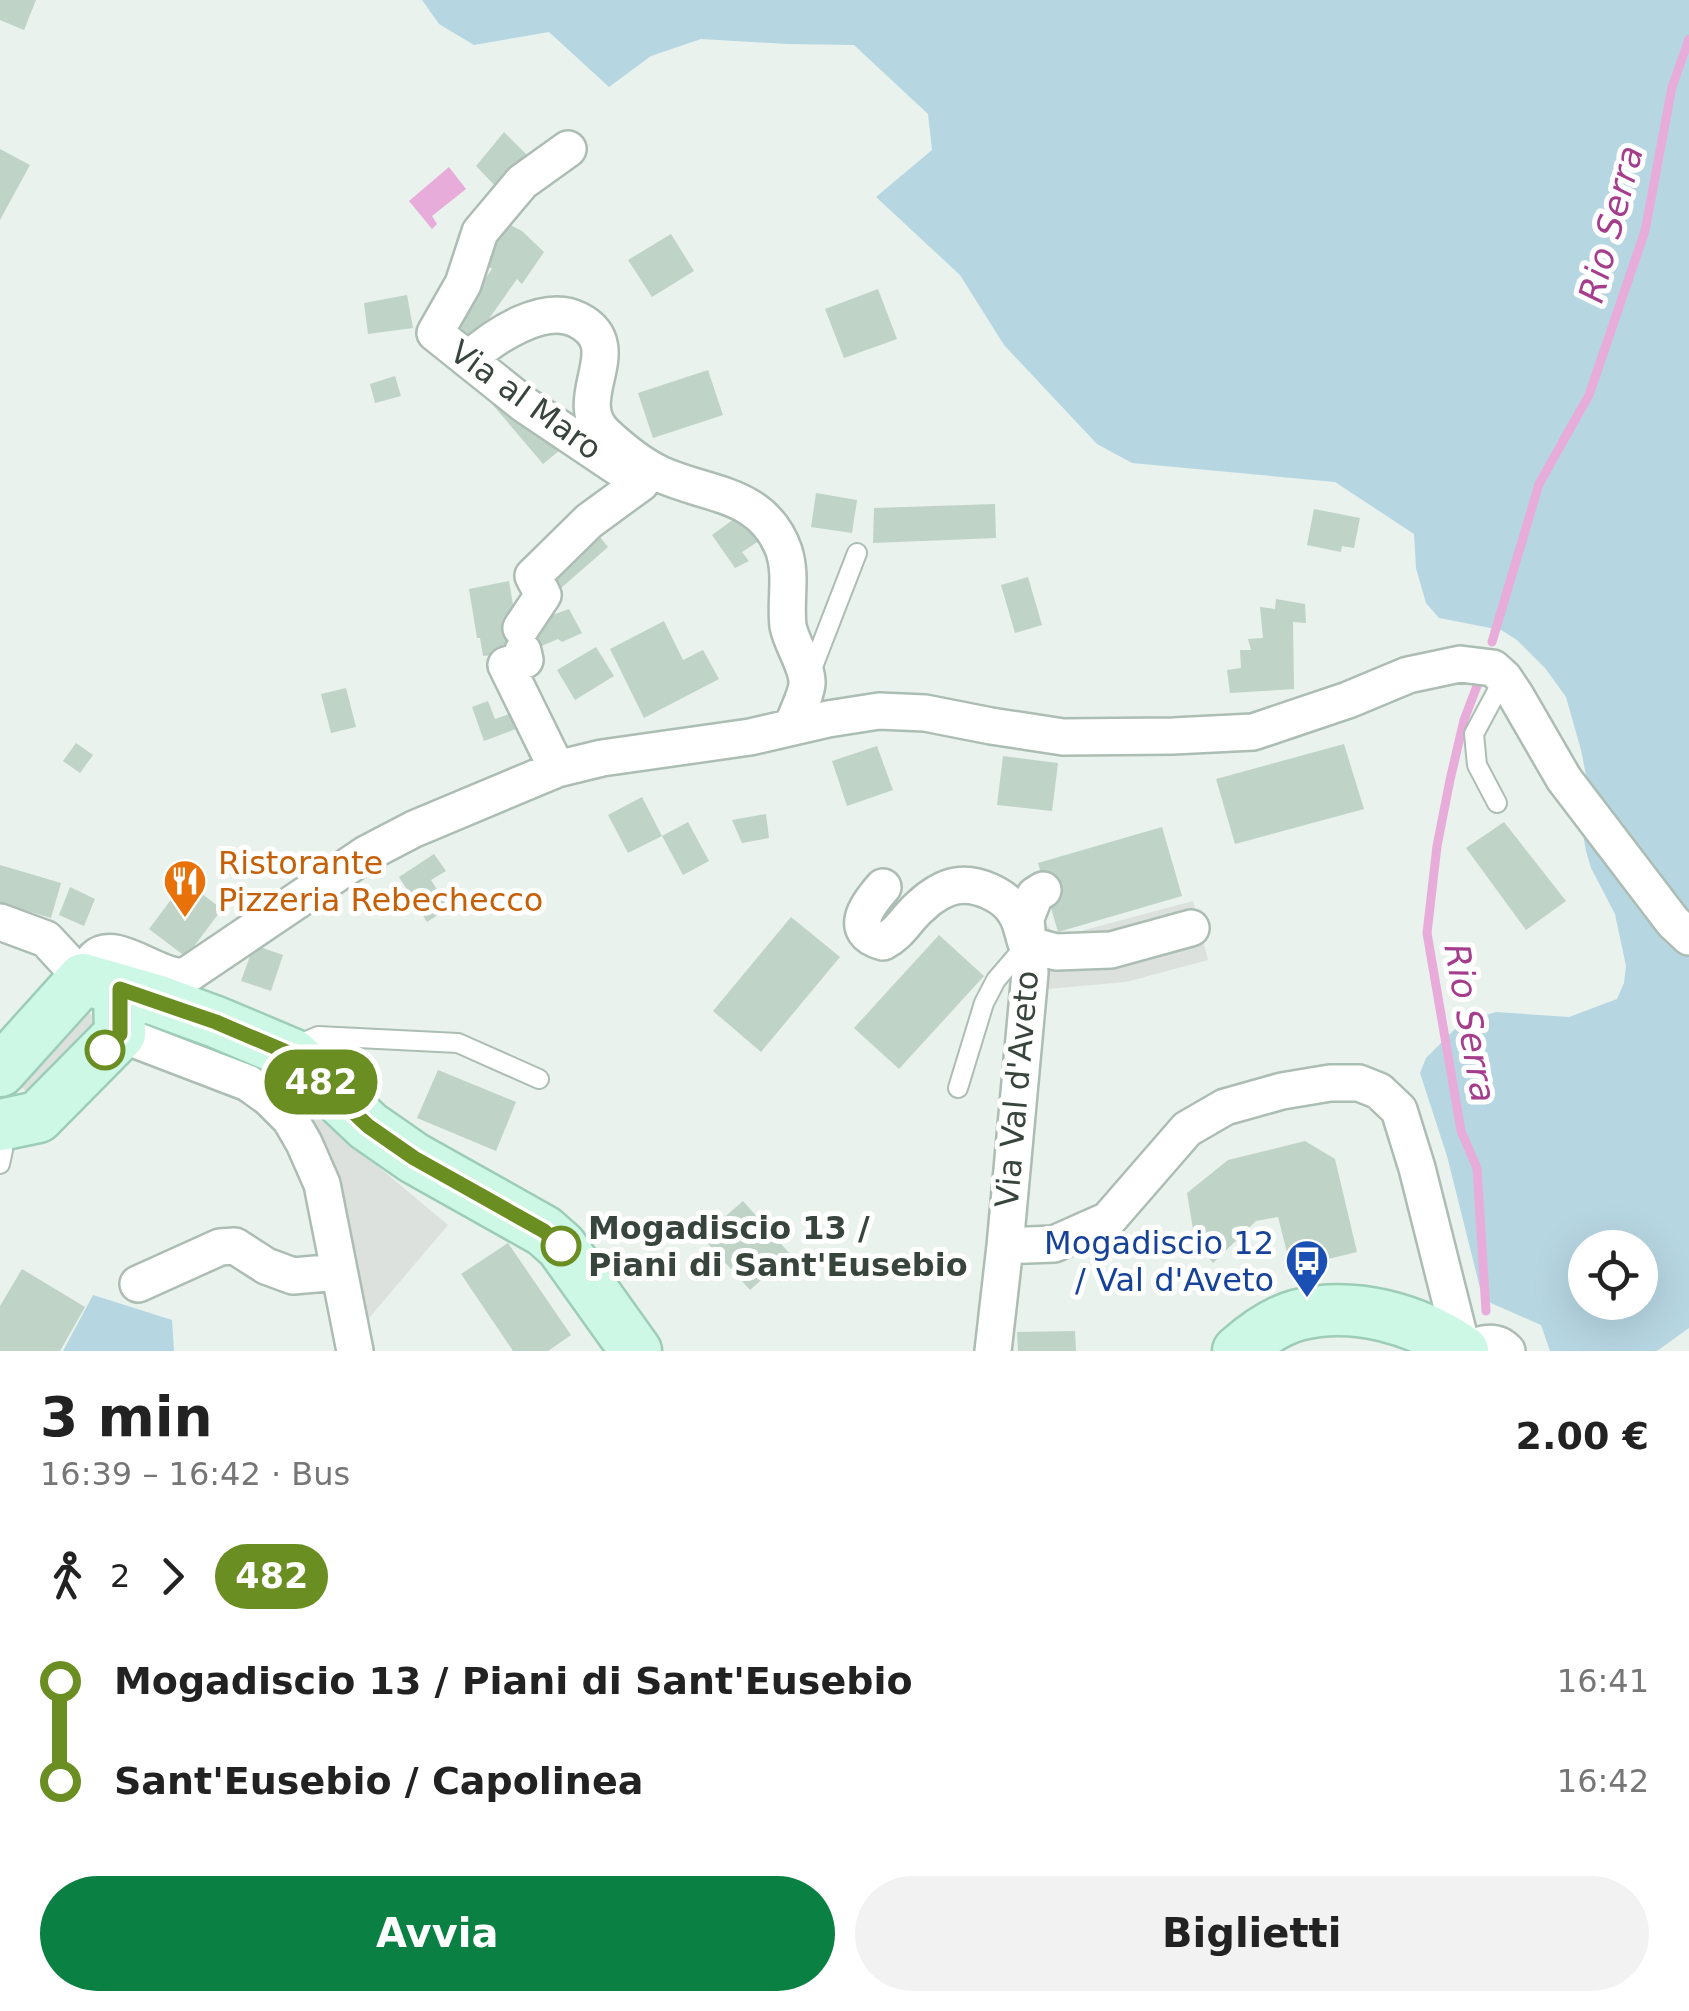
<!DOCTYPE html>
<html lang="it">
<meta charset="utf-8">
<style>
body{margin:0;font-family:"DejaVu Sans",sans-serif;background:#f2f2f2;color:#222;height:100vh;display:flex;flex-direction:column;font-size:38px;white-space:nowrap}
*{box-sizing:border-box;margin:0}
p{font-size:32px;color:#767676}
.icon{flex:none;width:55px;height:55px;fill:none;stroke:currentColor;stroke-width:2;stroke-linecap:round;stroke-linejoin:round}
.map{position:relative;height:1351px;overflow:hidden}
.details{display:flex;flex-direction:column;background:#fff;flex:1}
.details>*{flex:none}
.badge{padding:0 20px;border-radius:32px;font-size:35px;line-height:65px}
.fabs{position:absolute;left:1568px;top:1230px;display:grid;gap:20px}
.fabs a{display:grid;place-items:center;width:90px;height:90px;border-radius:50%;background:#fff;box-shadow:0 10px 40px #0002;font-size:50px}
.map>.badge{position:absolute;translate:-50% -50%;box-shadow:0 0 0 5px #fff}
.legs{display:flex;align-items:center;gap:15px;height:110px;padding:0 40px;font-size:32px}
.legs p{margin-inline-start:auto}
.headline{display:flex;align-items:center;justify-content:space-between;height:170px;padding:0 40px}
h1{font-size:55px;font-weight:700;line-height:75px}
.cta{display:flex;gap:20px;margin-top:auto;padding:20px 40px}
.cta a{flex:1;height:115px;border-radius:60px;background:#0b8043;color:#fff;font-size:40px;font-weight:700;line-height:115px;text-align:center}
.cta a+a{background:#f2f2f2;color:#222}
ul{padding:0 40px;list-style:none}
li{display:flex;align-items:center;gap:35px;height:100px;font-size:38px}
li i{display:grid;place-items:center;width:15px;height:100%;margin:0 12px;background:currentColor}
li i::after{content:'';width:25px;height:25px;margin:-12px;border:8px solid;border-radius:50%;background:#fff}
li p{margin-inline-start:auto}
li:first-child i{background:linear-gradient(#0000 50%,currentColor 0)}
li:last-child i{background:linear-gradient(currentColor 50%,#0000 0)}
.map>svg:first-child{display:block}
.green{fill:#b6d6e2;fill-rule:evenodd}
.parking{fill:#dde1de}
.water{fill:#e8acdb}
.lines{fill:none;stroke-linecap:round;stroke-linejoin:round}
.stream{stroke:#e8acdb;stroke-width:9}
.building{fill:#bfd3c7}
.lane-casing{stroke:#acbdb3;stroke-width:22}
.street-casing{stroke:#acbdb3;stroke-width:40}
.secondary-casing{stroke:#9dcdb7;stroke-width:55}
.lane{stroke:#fff;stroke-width:18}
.street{stroke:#fff;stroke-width:35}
.secondary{stroke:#ccf8e5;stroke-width:50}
.line-1-casing{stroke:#fff;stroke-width:22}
.line-1{stroke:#6b8e23;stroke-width:15}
.stop-1-dot{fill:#fff;stroke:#6b8e23;stroke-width:5}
.labels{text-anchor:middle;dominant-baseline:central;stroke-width:10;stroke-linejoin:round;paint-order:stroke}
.street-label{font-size:32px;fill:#38453d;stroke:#fff}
.food-label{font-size:32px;fill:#c56008;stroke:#fff;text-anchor:start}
.stop-label{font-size:32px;font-weight:bold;fill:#38453d;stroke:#fff;text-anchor:start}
.transit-label{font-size:32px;fill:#164399;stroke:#fff;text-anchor:end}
.water-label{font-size:35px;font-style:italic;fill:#a53d8d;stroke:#fff}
</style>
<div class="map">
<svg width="1689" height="1351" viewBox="0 0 1689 1351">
<rect width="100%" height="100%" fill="#e9f2ed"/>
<path class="green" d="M422 0H1689V1328L1657 1351H1550L1541 1325 1491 1303 1480 1288 1447 1156 1420 1073 1426 1058 1462 1022 1496 1012 1569 1017 1617 999 1624 983 1626 966 1615 914 1591 868 1586 851 1583 834 1588 785 1581 750 1566 697 1545 668 1517 640 1501 630 1439 618 1426 603 1416 568 1414 534 1335 482 1132 463 1097 444 1004 345 960 275 876 197 932 150 928 114 854 45 787 44 701 39 651 56 609 87 549 32 474 45 439 24ZM1585 1248H1640V1302H1585Z
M93 1295 172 1320 174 1351H63Z"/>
<path class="parking" d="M1193 901 1208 960 1126 982 1036 990 1037 929 1048 926 1055 938Z
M78 1013 91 1014 97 1024 30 1096 18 1083 55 1049 49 1042Z
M314 1113 448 1225 358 1331 302 1127Z"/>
<path class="water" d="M449 167 466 189 432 216 437 224 432 229 409 201Z"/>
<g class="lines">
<path class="stream" d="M1492 642 1539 484 1589 395 1645 231 1672 87 1689 39
M1477 686 1464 720 1450 780 1437 846 1427 933 1461 1131 1477 1168 1486 1311"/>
</g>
<path class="building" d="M0 0H36L24 30 0 20Z
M504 132 532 160 499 190 476 166Z
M0 149 30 165 0 220Z
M503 221 522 231 544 252 522 284 517 279 467 350 445 334 492 269 477 258Z
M671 234 694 271 652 297 628 260Z
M878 289 897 339 844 358 825 309Z
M407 295 413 328 368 334 364 303Z
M708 370 723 415 653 438 638 393Z
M395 376 401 396 375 403 370 384Z
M495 384 571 441 543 464 487 398Z
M816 493 857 500 852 533 811 527Z
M995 504 996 538 873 543 874 508Z
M1314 509 1360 518 1354 548 1342 546 1341 552 1307 545Z
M738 516 747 528 752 524 762 539 742 552 749 561 735 568 712 535Z
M591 526 608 547 560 589 543 569Z
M1028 577 1042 625 1015 633 1001 585Z
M509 581 517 628 569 609 582 633 562 642 558 639 530 651 483 656 480 638H477L469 589Z
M1276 599 1305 604 1306 623 1293 622 1294 689 1230 693 1227 670 1241 668 1240 650H1251L1248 639 1263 638 1260 607 1275 609Z
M664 621 683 660 703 650 719 679 644 718 610 649Z
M596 647 614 676 575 700 557 670Z
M346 688 356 727 331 733 321 694Z
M488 701 495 719 524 709 529 724 484 741 472 707Z
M76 743 93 755 80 773 63 761Z
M1344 744 1364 809 1235 844 1216 779Z
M877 746 893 790 847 806 832 761Z
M1003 756 1058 763 1052 811 997 805Z
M642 797 662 836 628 853 608 815Z
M766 814 769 838 742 843 732 820Z
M688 822 709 861 683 875 662 836Z
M1504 822 1566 901 1526 930 1466 848Z
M1162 827 1182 896 1058 932 1038 863Z
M434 854 446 871 431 880 449 908 427 922 399 877Z
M0 865 61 883 51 918 0 903Z
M185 881 222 909 186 957 149 929Z
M70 887 95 899 84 926 59 915Z
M791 917 840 957 761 1052 713 1011Z
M939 935 984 976 899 1069 854 1028Z
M254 945 283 955 271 991 241 981Z
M438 1070 516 1102 496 1151 417 1118Z
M1305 1141 1335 1159 1357 1252 1291 1268 1278 1217 1256 1221 1213 1263 1195 1241 1187 1193 1228 1160Z
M743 1201 790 1254 750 1290 702 1237Z
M508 1243 571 1335 548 1351H513L461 1274Z
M22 1269 85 1307 60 1351H0V1306Z
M1075 1331 1076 1351H1018L1017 1332Z"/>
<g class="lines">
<g class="lane-casing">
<path id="lane" d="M809 677 857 553
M1497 803 1477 765 1474 734 1504 678
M290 1048 318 1036 458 1043 539 1079
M958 1088 984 1003 996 980 1026 945
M0 1143 3 1150 0 1164"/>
</g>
<g class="street-casing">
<path id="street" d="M469 359C493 337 544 302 578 320 631 347 567 399 605 434 620 448 641 465 660 474 708 496 763 492 784 551 792 576 785 600 788 626 791 643 808 667 807 684 806 697 796 714 792 727
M521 628 543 595 533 576 589 521 641 483 525 405 435 333 463 284 480 232 522 182 568 149
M523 651 525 660 506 665 557 769
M883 887C868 904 846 932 883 942 902 932 906 918 922 905 930 897 944 888 956 886 976 882 1006 895 1016 914 1021 922 1023 934 1026 943
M1043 890 1035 895 1026 918 1030 973 1005 1246 1054 1244 1108 1220 1187 1129 1225 1107 1282 1091 1330 1083H1359L1379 1091 1399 1110 1417 1168 1463 1351C1478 1345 1494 1337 1507 1351
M0 922 46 939 83 979C86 973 90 963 95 958 116 937 162 983 187 975L366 854 414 829 557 769 602 758 750 737 828 719 879 711 925 713 991 726 1063 737 1173 736 1253 732 1348 700 1408 675 1460 664 1493 668 1504 678 1516 696 1564 779 1673 922 1689 937
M1027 944 1056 952 1111 950 1191 928
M120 1034 248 1083 269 1098 290 1119 304 1143 322 1184 355 1351
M138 1284 220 1247 235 1246 266 1266 293 1276 338 1272
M993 1351 1005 1246"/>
</g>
<g class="secondary-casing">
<path id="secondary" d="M0 1071 83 979 156 1000 216 1022 292 1054 368 1126 414 1158 544 1231 561 1246 636 1351
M0 1125 38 1117 120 1034 119 989
M1238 1351C1255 1336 1276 1321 1298 1315 1354 1301 1417 1319 1463 1351"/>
</g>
<use href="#lane" class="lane"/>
<use href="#street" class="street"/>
<use href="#secondary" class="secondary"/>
</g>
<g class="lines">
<g class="line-1-casing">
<path id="line-1" d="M105 1050 120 1034V989L216 1022 284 1051 292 1054 368 1126 414 1158 544 1231 561 1246"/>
</g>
<use href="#line-1" class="line-1"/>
</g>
<defs>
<g id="restaurant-pin" transform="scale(2.25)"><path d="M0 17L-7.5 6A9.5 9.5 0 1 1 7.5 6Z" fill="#e8710a" stroke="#fff"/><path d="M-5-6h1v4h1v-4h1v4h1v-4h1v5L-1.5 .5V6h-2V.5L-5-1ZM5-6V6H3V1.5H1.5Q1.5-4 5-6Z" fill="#fff"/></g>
<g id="bus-pin" transform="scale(2.25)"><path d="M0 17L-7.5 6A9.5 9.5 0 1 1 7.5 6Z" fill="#1a4fb4" stroke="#fff"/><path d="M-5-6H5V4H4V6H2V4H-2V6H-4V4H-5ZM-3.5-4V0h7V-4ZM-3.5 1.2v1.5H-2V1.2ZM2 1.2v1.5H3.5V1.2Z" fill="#fff"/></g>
</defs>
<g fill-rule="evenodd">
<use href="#restaurant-pin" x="185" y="881"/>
<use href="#bus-pin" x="1307" y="1261"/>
</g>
<g class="stop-1-dot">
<circle cx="105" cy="1050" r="18"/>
<circle cx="561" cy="1246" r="18"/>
</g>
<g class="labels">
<g class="street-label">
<text transform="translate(526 400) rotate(36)">Via al Maro</text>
<text transform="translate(1017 1089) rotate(-85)">Via Val d'Aveto</text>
</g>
<g class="food-label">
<text x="218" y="863">Ristorante<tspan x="218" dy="37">Pizzeria Rebechecco</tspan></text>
</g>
<g class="stop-label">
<text x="588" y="1228">Mogadiscio 13 /<tspan x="588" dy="37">Piani di Sant'Eusebio</tspan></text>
</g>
<g class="transit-label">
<text x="1274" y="1243">Mogadiscio 12<tspan x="1274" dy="37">/ Val d'Aveto</tspan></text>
</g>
<g class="water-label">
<text transform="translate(1611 224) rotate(-75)">Rio Serra</text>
<text transform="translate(1470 1023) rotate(80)">Rio Serra</text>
</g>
</g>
</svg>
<div class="fabs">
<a><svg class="icon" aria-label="locate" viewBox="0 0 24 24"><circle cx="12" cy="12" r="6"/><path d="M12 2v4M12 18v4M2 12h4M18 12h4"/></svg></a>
</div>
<b class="badge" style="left:321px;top:1082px;background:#6b8e23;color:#fff">482</b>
</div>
<section class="details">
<div class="headline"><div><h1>3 min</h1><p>16:39 – 16:42 · Bus</p></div><b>2.00 €</b></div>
<div class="legs"><svg class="icon" aria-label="walk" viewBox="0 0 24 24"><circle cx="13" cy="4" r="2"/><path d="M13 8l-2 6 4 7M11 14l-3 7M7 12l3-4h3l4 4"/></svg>2<svg class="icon" aria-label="forward" viewBox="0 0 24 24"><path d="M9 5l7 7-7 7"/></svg><b class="badge" style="background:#6b8e23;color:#fff">482</b></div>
<ul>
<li><i style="color:#6b8e23"></i><b>Mogadiscio 13 / Piani di Sant'Eusebio</b><p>16:41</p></li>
<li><i style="color:#6b8e23"></i><b>Sant'Eusebio / Capolinea</b><p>16:42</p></li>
</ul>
<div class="cta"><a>Avvia</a><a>Biglietti</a></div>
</section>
